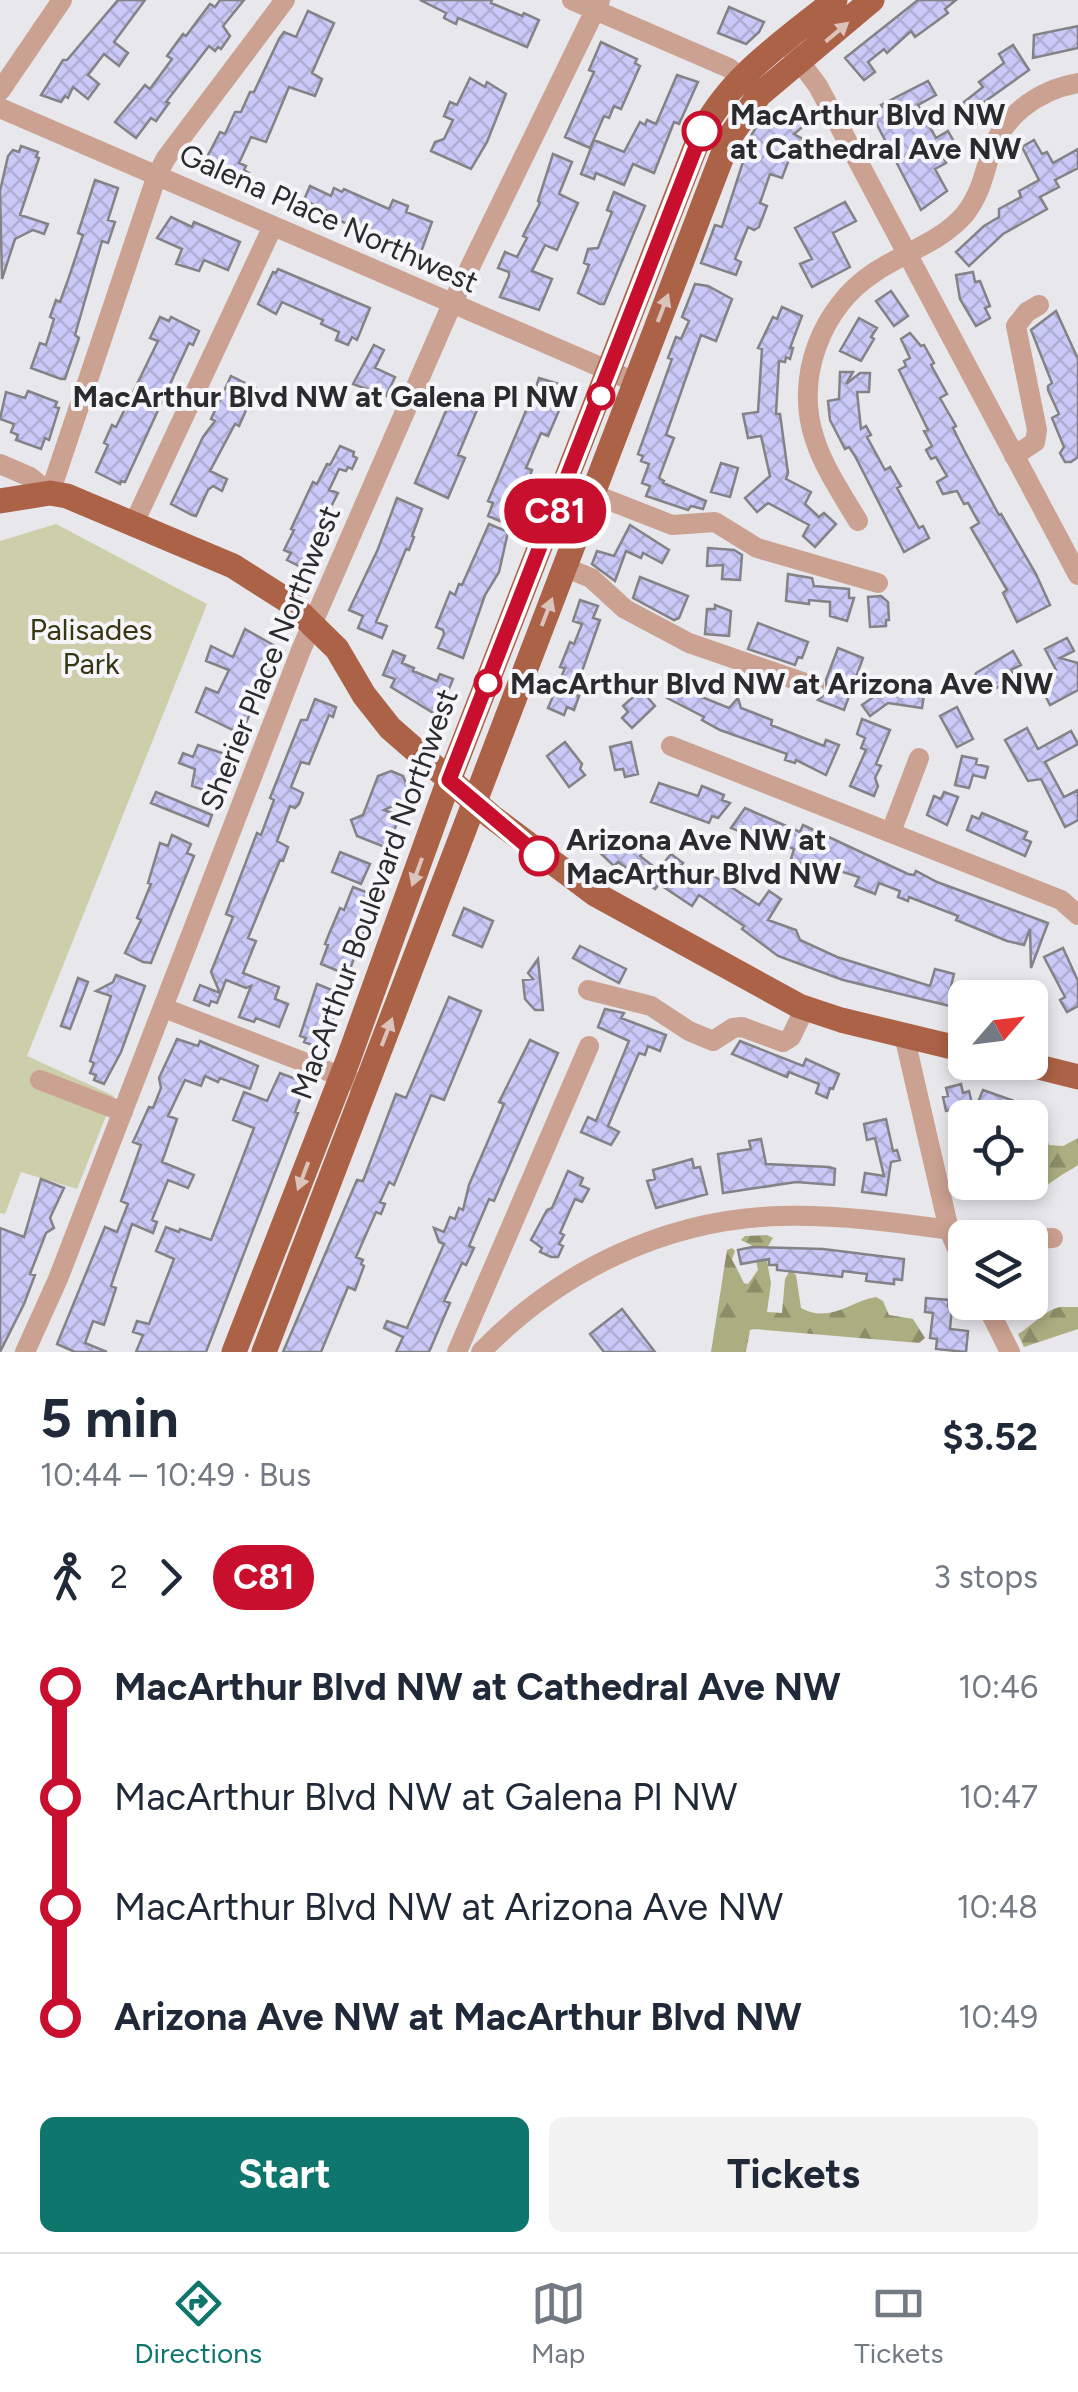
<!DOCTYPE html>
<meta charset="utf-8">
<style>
body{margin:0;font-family:Figtree,sans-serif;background:#f2f2f3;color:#1f2937;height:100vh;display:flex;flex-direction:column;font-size:38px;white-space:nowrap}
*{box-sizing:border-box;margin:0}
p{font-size:32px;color:#747a83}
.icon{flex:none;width:55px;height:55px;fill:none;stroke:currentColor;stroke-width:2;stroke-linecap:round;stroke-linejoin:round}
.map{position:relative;height:1352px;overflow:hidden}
.side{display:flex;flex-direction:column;background:#fff;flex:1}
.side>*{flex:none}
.badge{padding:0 20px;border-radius:32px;font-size:35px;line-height:65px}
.needle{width:65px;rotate:62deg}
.buttons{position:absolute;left:948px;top:980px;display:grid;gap:20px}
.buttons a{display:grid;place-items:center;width:100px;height:100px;border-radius:15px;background:#fff;box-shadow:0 5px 15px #0003;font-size:50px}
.map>.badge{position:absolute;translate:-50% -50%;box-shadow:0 0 0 5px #fff}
.legs{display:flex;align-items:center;gap:15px;height:110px;padding:0 40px;font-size:32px}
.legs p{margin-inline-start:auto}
.head{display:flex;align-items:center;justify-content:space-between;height:170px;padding:0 40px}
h1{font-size:55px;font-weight:700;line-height:75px}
.cta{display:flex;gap:20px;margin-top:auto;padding:20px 40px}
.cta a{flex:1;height:115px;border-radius:15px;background:#0f766e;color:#fff;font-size:40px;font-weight:700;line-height:115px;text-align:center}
.cta a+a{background:#f2f2f3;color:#1f2937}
ul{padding:0 40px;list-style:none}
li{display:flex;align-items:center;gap:35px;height:110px;font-size:38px}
li i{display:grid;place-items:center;width:15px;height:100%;margin:0 12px;background:currentColor}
li i::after{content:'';width:25px;height:25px;margin:-12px;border:8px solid;border-radius:50%;background:#fff}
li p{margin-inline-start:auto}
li:first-child i{background:linear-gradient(#0000 50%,currentColor 0)}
li:last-child i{background:linear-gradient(currentColor 50%,#0000 0)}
.tabs{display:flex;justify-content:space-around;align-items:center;height:140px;border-top:2px solid #e0e1e3;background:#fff;font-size:28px;color:#747a83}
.tabs a{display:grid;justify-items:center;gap:5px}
.tabs .active{color:#0f766e}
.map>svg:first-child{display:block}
.forest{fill:url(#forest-firs)}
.park{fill:#cccfa9}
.building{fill:url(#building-cross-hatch);stroke:#838387;stroke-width:2.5}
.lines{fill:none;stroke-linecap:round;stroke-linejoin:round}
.minor{stroke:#cba191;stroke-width:20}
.major{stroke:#ac6246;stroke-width:25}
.oneway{fill:#dbc2bb}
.line-1-casing{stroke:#fff;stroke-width:22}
.line-1{stroke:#c8102e;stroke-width:15}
.stop-1-dot{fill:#fff;stroke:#c8102e;stroke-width:5}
.labels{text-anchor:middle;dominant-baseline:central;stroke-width:8;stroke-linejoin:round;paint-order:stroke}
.stop-label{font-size:30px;font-weight:bold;fill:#2b2b2d;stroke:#f5f5fa;text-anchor:start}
.street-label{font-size:30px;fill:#2b2b2d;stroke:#f5f5fa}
.park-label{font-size:30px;fill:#353711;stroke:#f5f5fa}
</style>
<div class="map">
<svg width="1078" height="1352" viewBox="0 0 1078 1352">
<defs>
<pattern id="forest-firs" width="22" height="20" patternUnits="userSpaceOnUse" patternTransform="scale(2.5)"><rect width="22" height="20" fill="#abae80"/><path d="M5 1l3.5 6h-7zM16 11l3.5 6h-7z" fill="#8b8e69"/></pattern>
<pattern id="building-cross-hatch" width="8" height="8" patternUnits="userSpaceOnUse" patternTransform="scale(2.5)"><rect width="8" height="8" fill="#cac9f7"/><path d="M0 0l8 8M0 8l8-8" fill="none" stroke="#aeadd4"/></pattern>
</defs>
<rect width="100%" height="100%" fill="#e7e7ec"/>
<path class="forest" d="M1042 1123 1049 1145 1063 1146 1078 1138V1165C1063 1175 1047 1182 1036 1197L1030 1171V1126L1036 1128Z
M767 1235 773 1238 765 1251 771 1283 767 1312 782 1313 785 1279 790 1270 796 1275 801 1308C829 1324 851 1301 876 1297L883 1301 889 1315 913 1319 925 1338 919 1343 754 1329 750 1330 746 1352H711L727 1250 732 1248 735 1251 732 1259 744 1283 748 1284 758 1270 753 1246 741 1240 745 1236Z
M1060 1307H1078V1329L1024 1347 1018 1334C1032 1326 1045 1310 1060 1307Z"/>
<path class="park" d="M56 524 207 604 27 1056 114 1096 77 1189 21 1172 5 1214 0 1213V541Z"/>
<path class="building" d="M118 0H145L114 42 128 53 119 66 104 54 88 75 99 84 88 99 73 87 68 98 65 96 61 102 41 95 63 60H67Z
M220 0H244L223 26 230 36 221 49 218 47 215 51 209 46 166 102 169 103 156 121 151 118 136 138 115 122 145 85 150 89 172 59 167 56 183 34 186 36 210 4 215 7Z
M420 0H492L491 3 522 16 524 13 539 20 527 47 458 18 456 24 444 18 446 13Z
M918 0H956L945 9 948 13 915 37 911 31 887 53 884 49 868 62 875 72 864 80 845 58Z
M729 7 764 22 759 32 746 44 718 33Z
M308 11 334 23 312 73 322 79 315 96 289 87 266 142 251 137 239 163 246 166 244 170 249 173 244 184 203 165 220 132 225 134 235 112H241L250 92H254L279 39 284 32 296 37Z
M1078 26V48L1033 58 1034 35Z
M601 42 637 59 635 63 640 66 621 109 614 106 609 118 604 116 590 148 565 137 594 72 589 70Z
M1013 45 1029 70 980 105 988 115 977 124 971 122 959 106 983 87 979 82 1004 63 999 54Z
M677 75 698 82 679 124 674 122 654 173 633 164 624 185 596 173 594 179 581 174 594 140 624 152 640 122 645 125 647 120 656 124Z
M470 78 485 87 487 82 506 94 487 142 471 169 431 151 435 142 444 139 453 120 444 116 450 102 457 105Z
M928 81 936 95 918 105 936 138 948 131 954 142 940 150 946 163 935 169 947 191 921 210 871 113 882 107 881 105Z
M800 112 806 124 794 134 812 144 808 155 793 149 782 178 770 174 760 203 767 206 759 227 754 230 748 227 735 259 741 262 736 275 701 263 715 225 722 227 752 134 760 121 774 126 776 119 784 115 789 121Z
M1034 140 1042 154 1047 152 1053 163 1078 149V168L1055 180 1059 187 1040 197 1047 209 1003 234 969 266 956 252 984 226 999 217V209L1021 197 1019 191 1039 180 1022 147Z
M21 146 38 152 36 157 39 158 20 215 48 224 44 234 33 230 15 239 2 279 0 191 8 156 13 150 19 152Z
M553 154 572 162 559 194 578 203 557 250 545 245 532 271 552 279 539 310 500 297 509 276V272L498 268 505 252 517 257 527 238 523 236 540 203 538 201Z
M95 180 118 188 108 220 115 222 108 243 102 241 75 335 79 338 65 379H61L31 368 40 343 46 345 54 319 50 317 56 300 60 302 69 277 83 235 78 233Z
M310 186 331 196 334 188 342 192 344 189 389 209 393 200 408 206 406 212 432 222 421 252 418 255 329 216 331 213 304 200Z
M614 192 645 206 604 304H600L578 293 589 265 584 263 588 249 598 248 612 212 607 210Z
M845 202 856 221 833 233 850 267 812 287 800 264 812 259 795 228Z
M171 217 192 227 194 222 240 242 228 270 204 260 199 271 176 264 182 249 157 238Z
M278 269 370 308 357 340 352 337 348 345 336 340 339 332 321 324 323 320 282 302 276 314 258 304 273 272 276 273Z
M973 272 975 282 980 281 990 306 985 308 990 318 976 326 960 299 956 275Z
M695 284 708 286 732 299 716 341 701 335 666 435 674 438 659 478 664 481 663 483 706 501 703 509 691 506 688 510 646 496 650 486 642 483 649 464 641 461 643 456 638 454 672 359 668 358 676 337 681 339 689 321 682 317Z
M891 291 908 316 894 326 876 301Z
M782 307 802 316 790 348H793L790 359 786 357 785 362 779 361 776 414H780L788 473 786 479 811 492 805 504 819 517 824 513 836 524 815 547 803 536 809 525 768 503 757 512 745 498 770 476 761 436 748 438 743 414 758 412 762 349 758 348 773 317 777 319Z
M1056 311 1078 359V457L1071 462H1065L1060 453 1064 447 1052 418 1059 414 1048 390V386L1052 383 1031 330Z
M160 317 169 321 171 317 199 331 193 345 189 343 125 482 121 481 120 484 96 472 108 445 104 443 112 425 116 427 158 341 150 338Z
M859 318 877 328 871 337 874 339 861 361 840 351Z
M910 333 921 346 924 345 934 363 931 365 947 394 940 398 956 426 953 428 964 450 999 515 1001 514 1036 574 1050 605 1017 622 1003 593 1007 590 971 528 979 523 968 503 964 504 957 491 943 494 937 482 947 476 936 457 931 459 926 450 932 446 924 431 928 430 899 370 906 366 904 361 910 358 901 339Z
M374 345 384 350 375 368 395 377 386 396 353 384Z
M840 372H853L846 384 860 373H870L869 392H857L861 429 866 426 871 435 867 437 885 470 890 467 901 486 897 488 919 528 923 526 929 538 904 552 855 456 849 447 845 449 830 420 828 401 839 399Z
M231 376 263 392 252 410 247 408 239 426 235 424 210 471 227 479 222 491 213 486 208 490 196 516 192 515 171 504 203 437 215 421 211 419Z
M539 378 569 387 548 436 541 433 526 468 532 470 516 512 505 508 500 521 488 516 493 503 488 501 533 394 531 389 536 387Z
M28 391 57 402 55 407 59 408 49 440 45 438 41 449 16 440 18 435 11 432 14 424 0 419 6 392 25 398Z
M454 392 474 398 473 400 480 403 458 455 465 458 448 498 415 483Z
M340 446 354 452 353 456 357 458 352 469 348 467 346 471 339 469 329 490 338 493 310 548 314 550 305 569 287 560 291 553 284 550 294 530 291 529 313 482 317 484 327 464 330 465Z
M721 463 738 468 730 497 711 492Z
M397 498 422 509 412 536 414 537 409 550 406 549 376 622 387 626 382 638 358 628 363 616 349 610 378 549Z
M489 524 508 532 499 572 485 595 463 658 438 648 444 634 443 630 436 627 450 592 455 595 459 584 462 585Z
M630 525 669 550 662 563 643 553 641 558 626 551 615 581 592 564 597 551 614 556Z
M708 548 734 550 742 555 740 580 722 579 723 565 707 566Z
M788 574 812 578 814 586 849 589V598H854L847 621 830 616V602L809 600V604L786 601Z
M640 577 688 596 679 618 674 620 633 598Z
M881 596 888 602 889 620H886V626L870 627 868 597Z
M580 600 598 606 593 618 600 620 574 694 579 696 574 710 567 707 564 715 548 708 565 668 560 667 570 642 574 644 582 624 573 621Z
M715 605 731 611 729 636 705 634 707 609H715Z
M758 623 808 642 802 658 798 657 795 665 748 649Z
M245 629 284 651 268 684 264 682 241 734 196 712 206 688 218 693 229 670 206 661 211 646 233 657Z
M1067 638 1074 651 1060 658 1078 663V690L1050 705 1044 693 1051 689 1044 676 1056 670 1045 649Z
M838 648 863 658 844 710 818 700 827 691 826 680Z
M393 651 405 656 402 663 414 668 413 671 437 681 440 674 453 679 438 716 391 687 395 679 383 675Z
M1013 651 1021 665 1011 670 1016 679 983 694 978 684 971 688 976 673Z
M681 673 704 683 699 696 729 708 738 698 741 708 772 720 771 725 824 746 826 740 839 745 826 775 796 760 795 763 785 760 787 754 720 730 702 720 704 717 667 698 674 678 678 680Z
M884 681 925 688 922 708 888 703 870 716 862 705 882 691Z
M641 690 655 706 632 728 622 718 628 712 623 706Z
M315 699 336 707 333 717 329 715 309 764 301 762 291 787 303 793 299 804 295 808 290 806 277 841 288 847 283 861 280 860 248 938 256 941 243 973 279 987 275 999 288 1004 279 1027 256 1018 254 1022 239 1017 251 986 246 988 226 980 217 1003 211 1001 209 1006 194 1000 200 985 220 993 211 972 233 917 226 914 257 833 261 835 274 800 270 798 301 720H307Z
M957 707 973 739 957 747 940 716Z
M862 719 890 730 876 764 881 766 875 778 878 786 874 796 850 786 866 750 861 748 865 738 857 734Z
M1027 728 1038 749 1071 731 1078 744 1045 762 1064 797 1078 790V820L1065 827 1041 779 1028 781 1005 740Z
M565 742 582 764 580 769 585 775 569 787 547 756Z
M631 742 638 774 625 777 623 769 615 770 610 747Z
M198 745 234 757 229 769 225 768 215 794 192 786 195 769 179 763 183 753 193 757Z
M962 756 977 759 976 764 988 767 985 778 973 775 969 788 955 785Z
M391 771 403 776 408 788 403 801 384 810 400 816 387 848 357 836 351 820 363 815 378 776Z
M659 783 698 796 702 786 724 795 722 800 730 803 718 818 712 816 709 823 651 802Z
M156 792 212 815 208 826 151 803Z
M944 792 958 797 947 825 927 815 934 796 941 799Z
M745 808 800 832 803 825 908 874 914 875 916 871 937 882 1048 923 1031 968 1030 929 1024 945 1007 941 956 920 958 916 909 897 908 901 898 897 900 891 879 883 875 894 855 886 859 877 811 862 809 867 796 862 791 859 794 849 752 832 751 836 731 828Z
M982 813 1027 832 1024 839 1031 842 1025 856 967 830 972 816 979 819Z
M172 835 191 844 187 853 194 856 151 963 143 962 125 953 141 920 137 918 151 884 148 883 160 843 168 846Z
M608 836 613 841 633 840 644 851 640 856 658 870 671 854 683 863 667 883 699 876 703 869 759 905 769 891 781 899 768 920 796 930 800 940 837 957 930 986 935 969 954 974 950 990 966 994 962 1009 843 980 778 956 742 929 744 926 699 895 692 906 659 884 655 889 618 862 614 866 596 849Z
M340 852 370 864 361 884 332 872Z
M353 887 376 896 348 975 321 964 328 945 325 944 329 934 340 908 344 910Z
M464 908 493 921 482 947 453 935Z
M580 946 626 969 619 983 573 958Z
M1063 948 1078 981V1006L1067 1012 1060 1000 1065 997 1044 957Z
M538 959 543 1010H535L525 999 523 980 533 979 528 973Z
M116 975 145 986 121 1052 104 1084 94 1080 96 1075 90 1073 94 1063 90 1061 111 996 96 991 113 982Z
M78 978 88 982 70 1029 61 1026Z
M317 984 344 995 320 1048 304 1042 306 1038 300 1036Z
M449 997 481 1011 444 1100 431 1095 394 1185 389 1182 380 1202 385 1204 381 1214 376 1212 356 1257 363 1260 361 1264 364 1266 355 1290 348 1287 321 1352H283L357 1180 363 1181 396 1094 406 1098Z
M605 1009 624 1013 621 1018 666 1035 660 1051 648 1046 645 1055 639 1053 608 1126 619 1132 611 1145 581 1132 588 1117 596 1121 629 1041 598 1027Z
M177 1039 198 1046 200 1041 258 1066 250 1089 220 1078 218 1082 205 1076 201 1086 185 1080 168 1116 177 1119 162 1162 194 1175 188 1188 168 1180 152 1220 157 1222 153 1233 132 1224 111 1286 116 1288 104 1325 93 1321 85 1343 107 1352H75L57 1344 105 1227 117 1232 128 1204 121 1201 141 1145 133 1142 149 1107 153 1108 161 1088 159 1078Z
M530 1040 558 1053 544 1085 494 1201 489 1199 469 1246 474 1248 466 1265 462 1263 444 1301 450 1303 429 1352H396L403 1337 384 1328 387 1321 407 1328 444 1244 439 1242 434 1228 444 1232 450 1217 455 1219 459 1208 463 1210 469 1185 504 1104 499 1102Z
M740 1041 803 1066 806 1059 839 1074 833 1089 830 1088 827 1098 816 1093 819 1084 789 1072 787 1077 732 1054Z
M280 1073 306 1083 295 1112 298 1113 206 1352H136L143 1335 133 1332 137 1321 149 1324 174 1259 156 1251 166 1227 179 1232 180 1229 211 1240 254 1128 233 1120 244 1092 267 1101Z
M961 1084 963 1093 969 1091 974 1112 955 1116 953 1109 946 1111 943 1097 948 1096 946 1088Z
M983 1090 1014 1101 1035 1103 1031 1118H996L974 1112Z
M886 1119 893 1151 897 1150 900 1160 891 1162 886 1195 862 1192 865 1173 884 1176 875 1138 867 1140 864 1124Z
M761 1139 766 1164 829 1167 835 1169 834 1185 796 1182 723 1193 718 1154 751 1149 749 1141Z
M692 1159 694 1168 700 1167 707 1194 656 1208 647 1181 655 1179 653 1170Z
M568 1171 583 1178 580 1185 589 1189 582 1202 575 1199 560 1233 564 1235 559 1244 563 1246 558 1257H551L540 1252 542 1248 531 1240 547 1210 552 1208Z
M41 1179 64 1188 50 1218 54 1228 46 1233 30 1274 35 1275 24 1304 0 1352V1228L24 1237Z
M752 1247 823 1249 904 1259 902 1280 894 1279V1284L866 1281 867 1274 843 1271 842 1277 777 1270V1265H769V1259L741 1264 738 1250Z
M926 1298 949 1300 948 1306 952 1307 950 1329 968 1331 966 1352 936 1349 937 1339 930 1338 933 1313 925 1312Z
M622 1309 655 1352H604L590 1334Z"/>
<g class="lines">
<path class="minor" d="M572 0 729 68 751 86
M792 51 818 86 1078 575
M0 91 62 0
M0 108 635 382
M1014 456 1035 442 1037 430 1016 326 1027 312 1039 305
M0 464 30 477 50 493 157 175 166 158 285 0
M593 494 672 525 715 522 757 548 878 583
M858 521C843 496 824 468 815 440 794 378 821 307 875 272 905 252 941 242 965 214 979 196 983 179 989 158 1001 117 1037 90 1078 83
M134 523 273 226
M564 567 591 578 625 609 689 643 814 686
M671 746 1061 900 1078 915
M891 832 919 758
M588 990 651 1006 689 1031 713 1041 733 1028 742 1027 783 1042 791 1037 805 1008
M164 1008 353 1081
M904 1035 949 1230 965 1267
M40 1080 123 1112
M1030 1239 1053 1238
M985 1302 1010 1352
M25 1352 58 1279 301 650 452 304 600 0
M457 1352 589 1046
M481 1352C560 1270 667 1219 781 1216 858 1214 935 1229 1011 1238"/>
<path class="major" d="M0 501 50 493 67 496 233 566 288 601 337 649 364 695 390 728 492 817 595 894 799 1006 841 1020 965 1050
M1019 1062 1078 1077
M234 1352 348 1060 449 780 699 138C728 77 784 42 835 0
M264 1352 729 138 759 95 872 0"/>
</g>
<defs><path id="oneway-solid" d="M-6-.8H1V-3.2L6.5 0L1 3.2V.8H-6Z" transform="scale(2.5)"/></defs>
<g class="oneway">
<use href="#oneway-solid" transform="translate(837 32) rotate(-40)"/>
<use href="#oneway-solid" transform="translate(663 308) rotate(-69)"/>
<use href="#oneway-solid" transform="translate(547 612) rotate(-69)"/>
<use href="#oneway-solid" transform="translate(417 872) rotate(110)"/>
<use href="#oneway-solid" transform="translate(387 1032) rotate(-69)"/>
<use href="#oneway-solid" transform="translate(303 1176) rotate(111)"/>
</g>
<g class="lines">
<g class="line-1-casing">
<path id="line-1" d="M539 856 449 780 702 131"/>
</g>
<use href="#line-1" class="line-1"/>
</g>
<g class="stop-1-dot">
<circle cx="702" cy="131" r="18"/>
<circle cx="601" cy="396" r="12"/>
<circle cx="488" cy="683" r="12"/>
<circle cx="539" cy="856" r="18"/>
</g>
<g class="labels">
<g class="stop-label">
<text x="730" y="114">MacArthur Blvd NW<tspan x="730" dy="34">at Cathedral Ave NW</tspan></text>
<text x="578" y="396" text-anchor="end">MacArthur Blvd NW at Galena Pl NW</text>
<text x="510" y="683">MacArthur Blvd NW at Arizona Ave NW</text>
<text x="566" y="839">Arizona Ave NW at<tspan x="566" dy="34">MacArthur Blvd NW</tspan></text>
</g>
<g class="street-label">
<text transform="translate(329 218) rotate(24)">Galena Place Northwest</text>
<text transform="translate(270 658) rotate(-68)">Sherier Place Northwest</text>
<text transform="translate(374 894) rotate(-70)">MacArthur Boulevard Northwest</text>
</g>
<g class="park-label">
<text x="91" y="629">Palisades<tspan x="91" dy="34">Park</tspan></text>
</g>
</g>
</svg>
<div class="buttons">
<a><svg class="needle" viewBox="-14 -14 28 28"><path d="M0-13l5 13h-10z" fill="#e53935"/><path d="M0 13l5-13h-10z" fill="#747a83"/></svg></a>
<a><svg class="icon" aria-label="locate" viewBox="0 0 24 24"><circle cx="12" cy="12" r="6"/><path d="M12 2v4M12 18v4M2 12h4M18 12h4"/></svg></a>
<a><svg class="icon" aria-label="layers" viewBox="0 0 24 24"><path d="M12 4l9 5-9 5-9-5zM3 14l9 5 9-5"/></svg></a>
</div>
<b class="badge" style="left:555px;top:511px;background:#c8102e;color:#fff">C81</b>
</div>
<section class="side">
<div class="head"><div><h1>5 min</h1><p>10:44 – 10:49 · Bus</p></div><b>$3.52</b></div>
<div class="legs"><svg class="icon" aria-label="walk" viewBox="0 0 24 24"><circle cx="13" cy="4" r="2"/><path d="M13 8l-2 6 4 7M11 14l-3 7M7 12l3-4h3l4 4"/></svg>2<svg class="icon" aria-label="forward" viewBox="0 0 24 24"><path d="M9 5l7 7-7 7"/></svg><b class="badge" style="background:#c8102e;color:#fff">C81</b><p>3 stops</p></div>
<ul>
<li><i style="color:#c8102e"></i><b>MacArthur Blvd NW at Cathedral Ave NW</b><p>10:46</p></li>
<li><i style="color:#c8102e"></i><span>MacArthur Blvd NW at Galena Pl NW</span><p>10:47</p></li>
<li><i style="color:#c8102e"></i><span>MacArthur Blvd NW at Arizona Ave NW</span><p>10:48</p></li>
<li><i style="color:#c8102e"></i><b>Arizona Ave NW at MacArthur Blvd NW</b><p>10:49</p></li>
</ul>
<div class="cta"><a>Start</a><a>Tickets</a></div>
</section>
<nav class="tabs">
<a class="active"><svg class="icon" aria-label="directions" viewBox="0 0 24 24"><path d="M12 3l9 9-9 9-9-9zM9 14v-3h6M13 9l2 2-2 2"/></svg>Directions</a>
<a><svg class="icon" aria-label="map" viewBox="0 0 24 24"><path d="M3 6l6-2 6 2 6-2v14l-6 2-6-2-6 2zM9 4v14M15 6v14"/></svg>Map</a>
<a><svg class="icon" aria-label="tickets" viewBox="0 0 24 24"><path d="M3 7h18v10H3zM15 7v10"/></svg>Tickets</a>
</nav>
